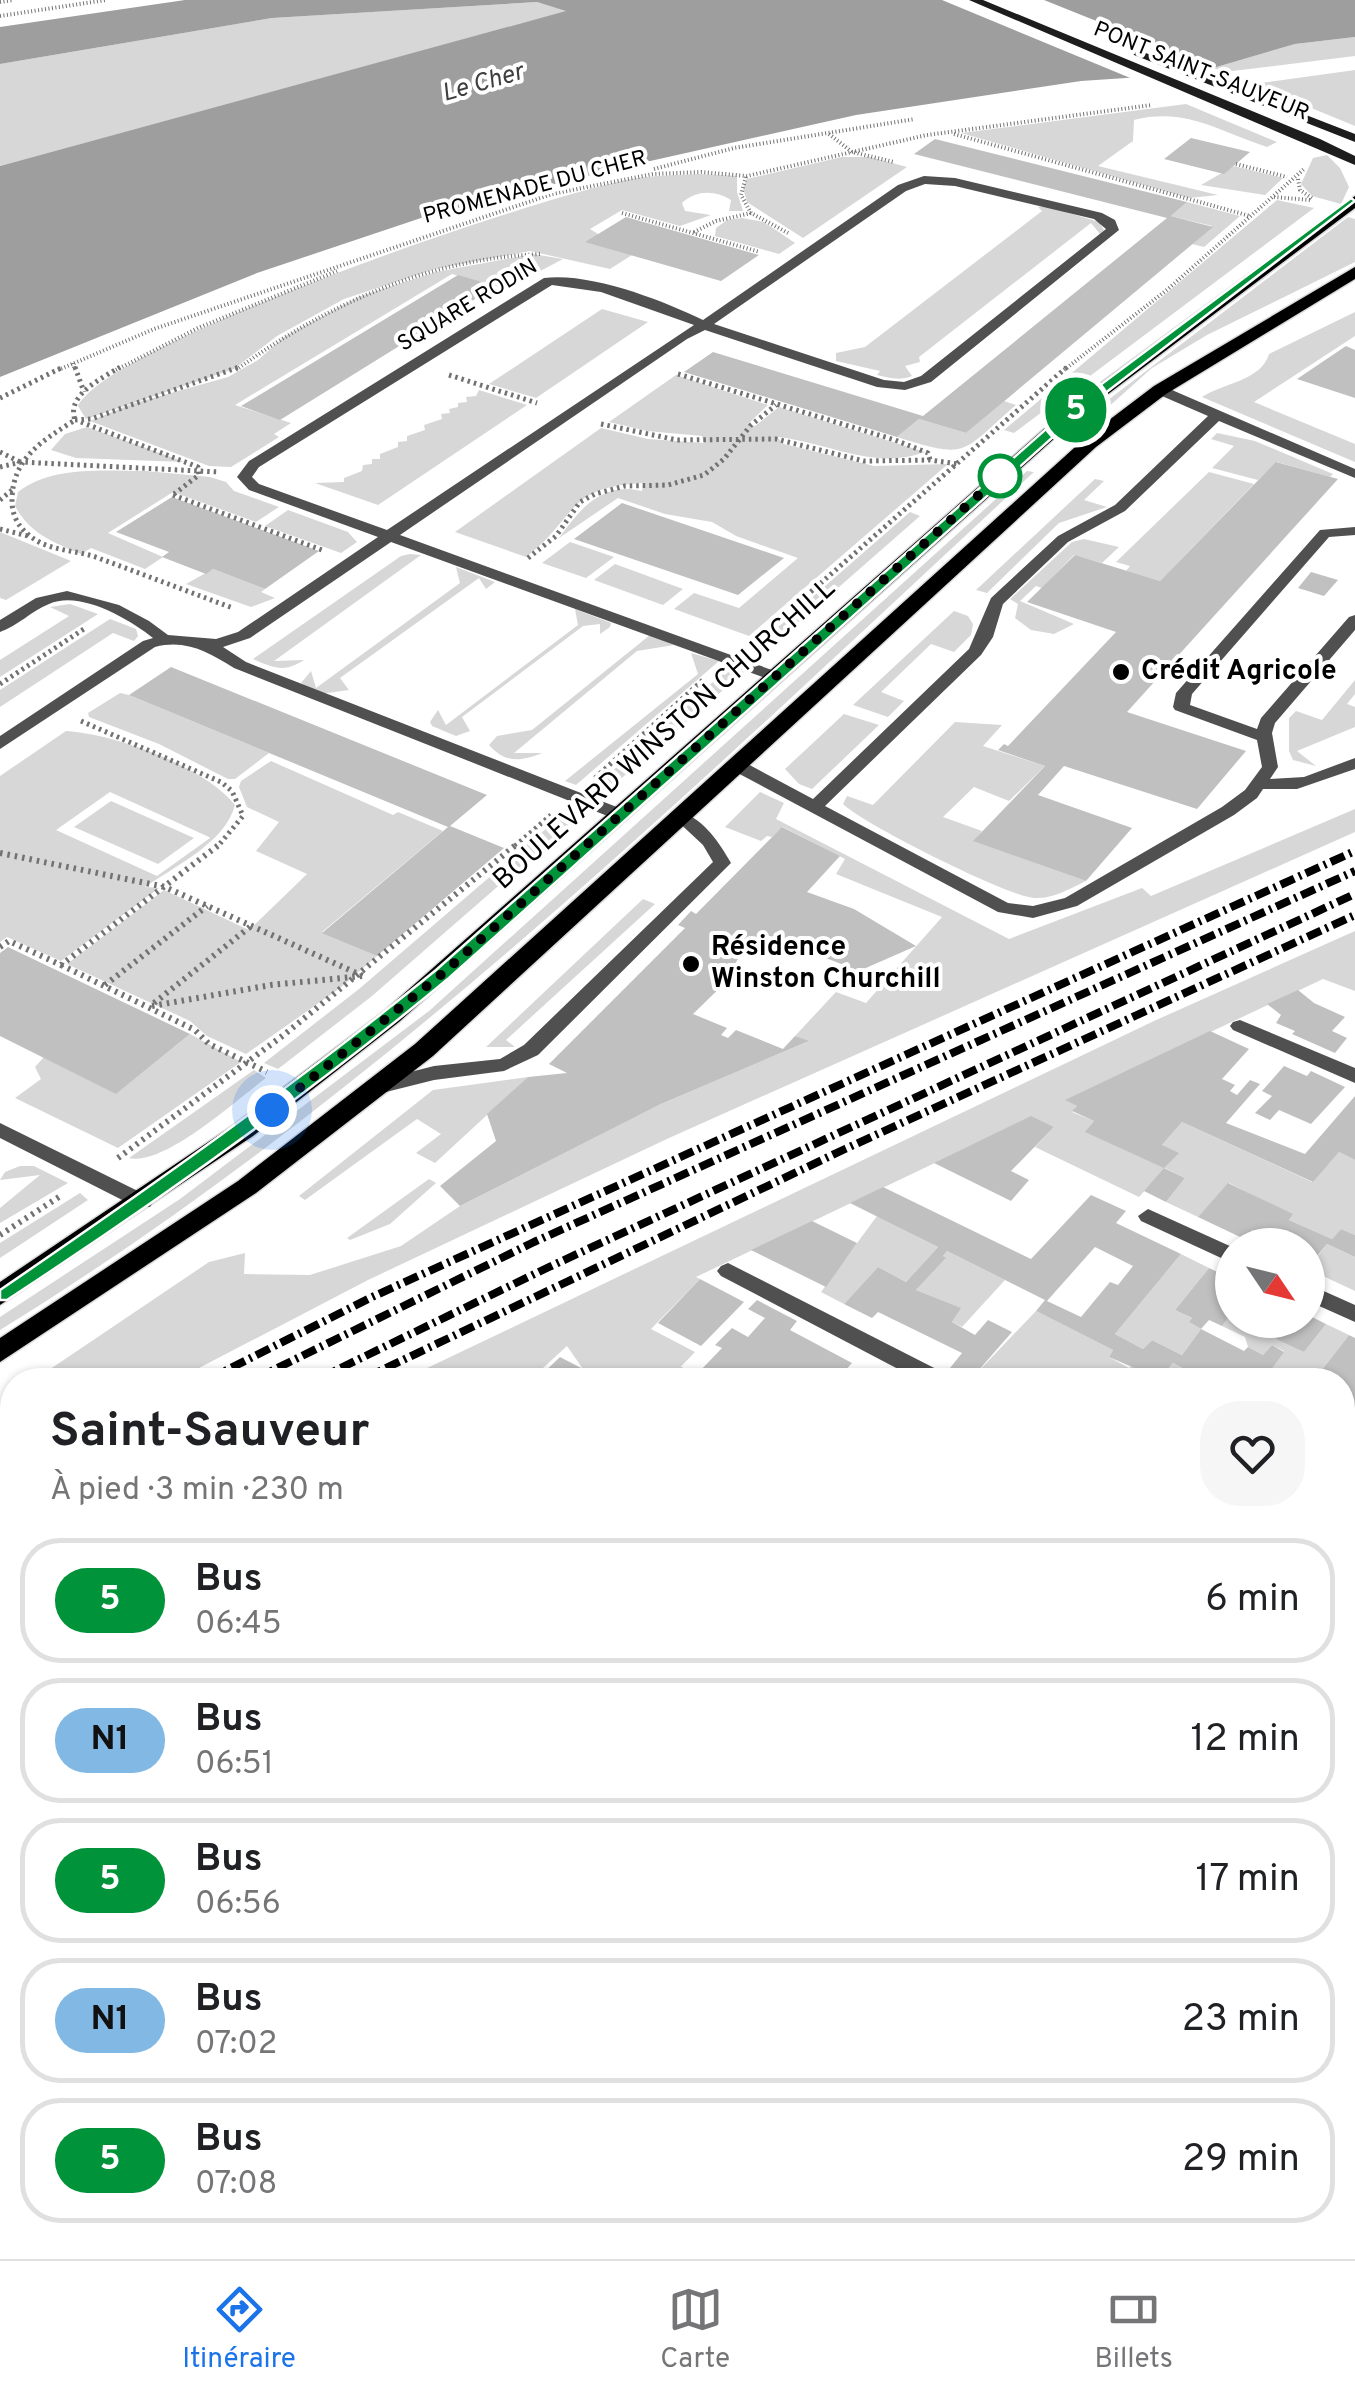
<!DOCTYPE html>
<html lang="fr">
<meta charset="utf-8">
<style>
body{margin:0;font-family:Overpass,sans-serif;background:#f6f6f6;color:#202124;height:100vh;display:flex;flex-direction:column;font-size:38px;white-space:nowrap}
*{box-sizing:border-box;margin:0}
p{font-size:32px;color:#757577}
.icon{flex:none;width:55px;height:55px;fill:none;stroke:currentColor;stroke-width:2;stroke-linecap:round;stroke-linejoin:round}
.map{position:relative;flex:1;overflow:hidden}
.sheet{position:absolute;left:0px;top:1368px;width:1355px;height:892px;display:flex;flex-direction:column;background:#fff;border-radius:40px 40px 0 0;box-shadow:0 2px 8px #0004}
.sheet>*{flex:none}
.badge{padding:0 20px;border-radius:32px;font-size:35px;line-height:65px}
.needle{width:65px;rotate:125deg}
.controls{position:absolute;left:1215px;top:1228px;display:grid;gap:20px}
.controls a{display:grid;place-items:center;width:110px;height:110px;border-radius:50%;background:#fff;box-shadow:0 2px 8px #0004;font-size:50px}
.you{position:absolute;width:50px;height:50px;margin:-25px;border:8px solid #fff;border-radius:50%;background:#1a73e8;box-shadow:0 0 0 15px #1a73e833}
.map>.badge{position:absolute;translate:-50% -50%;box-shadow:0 0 0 5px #fff}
.round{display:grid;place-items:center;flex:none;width:105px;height:105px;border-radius:40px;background:#f6f6f6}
.overview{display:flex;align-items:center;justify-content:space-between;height:170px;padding:0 50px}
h1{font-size:48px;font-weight:700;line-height:75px}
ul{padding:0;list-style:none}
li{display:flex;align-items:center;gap:30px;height:125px;margin:0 20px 15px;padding:0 30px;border:5px solid #e0e0e0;border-radius:40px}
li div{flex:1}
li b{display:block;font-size:38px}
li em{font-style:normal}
li .badge{min-width:110px;font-weight:700;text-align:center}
.menu{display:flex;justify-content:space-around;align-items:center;height:140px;border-top:2px solid #e0e0e0;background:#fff;font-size:28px;color:#757577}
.menu a{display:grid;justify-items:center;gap:5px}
.menu .current{color:#1a73e8}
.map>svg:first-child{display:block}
.green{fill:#d7d7d7;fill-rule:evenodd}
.water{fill:#9e9e9e}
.pier{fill:#fff}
.building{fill:#c0c0c0;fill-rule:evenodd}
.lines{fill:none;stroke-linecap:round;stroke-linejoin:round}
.primary-casing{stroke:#dbdbdb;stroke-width:3}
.path-far2{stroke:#727272;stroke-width:4;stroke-dasharray:1 2.5;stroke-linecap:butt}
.path-far1{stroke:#727272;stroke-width:5;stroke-dasharray:2.5 4;stroke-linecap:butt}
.path{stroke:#727272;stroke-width:6;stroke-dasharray:2.5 5;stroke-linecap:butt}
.service{fill:#505050;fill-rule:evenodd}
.minor{fill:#505050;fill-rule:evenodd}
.secondary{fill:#1d1d1d;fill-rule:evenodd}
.primary{fill:#000;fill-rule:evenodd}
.rail-far1{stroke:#000;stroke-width:8;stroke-dasharray:15 5 2.5 5;stroke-linecap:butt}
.rail{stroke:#000;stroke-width:10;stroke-dasharray:20 6 4 6;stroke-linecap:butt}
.line{fill:#00933a;stroke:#fff;stroke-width:2.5}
.walk{stroke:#000;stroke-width:10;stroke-dasharray:0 18}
.stop-dot{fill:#fff;stroke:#00933a;stroke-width:5}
.poi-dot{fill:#000;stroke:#fff;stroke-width:4}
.labels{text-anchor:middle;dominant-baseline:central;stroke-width:8;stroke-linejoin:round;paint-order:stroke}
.far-street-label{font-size:22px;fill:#000;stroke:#fff}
.far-water-label{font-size:25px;font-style:italic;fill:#3f3f3f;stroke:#fff}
.poi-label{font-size:28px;font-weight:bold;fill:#000;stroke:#fff;text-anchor:start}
.street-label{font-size:28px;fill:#000;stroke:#fff}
</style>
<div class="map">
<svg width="1355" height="2259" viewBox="0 0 1355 2259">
<rect width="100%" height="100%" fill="#fff"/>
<path class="green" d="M537 2 568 11 0 166V64L272 18Z
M1355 37V56L1224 72 1213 68 1295 44Z
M1355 70V126L1253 84Z
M1186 104 1277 142 1267 147C1220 132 1186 107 1134 120L1133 141 1098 166 1218 195 1189 198 961 133Z
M1327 155 1340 168 1349 187 1341 204 1312 196 1301 184 1313 158Z
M842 157H870L907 167 803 238 747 202 743 188 747 179Z
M1234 166 1283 178 1265 195 1201 185Z
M700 174 737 176V192L743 211H729L731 200C715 190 696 190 682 203L685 211 711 215 680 226 622 210 590 229 632 255 610 269 530 251 435 269 344 299 277 336 234 369 86 419 78 406C111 341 546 194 632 179 654 175 677 175 700 174Z
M1277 200 1314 208 1014 433 1004 430Z
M1187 202 1240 216 1204 247 1192 244 1212 226 1171 216Z
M1046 206 1099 222 1104 230 1100 234 1091 223 919 357 920 362 905 366 912 376C900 381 889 378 877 375L880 371 836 361V353L865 347 1042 211 1038 207Z
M1348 217 1355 219V262L1207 335 1152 368 1068 443 1060 441 1112 397Z
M742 218 764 222 795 243 779 254 715 236 716 228 727 220Z
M533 254 563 259 506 289 452 274 235 405 291 423 274 434 279 437 231 467 209 466 90 421 132 404 228 377 258 360 284 337 358 297 436 272Z
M602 309 648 322 536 398 489 384Z
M1355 312V336L1254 402 1355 444V462L1202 397C1223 383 1261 381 1269 354Z
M676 375 768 405 748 424 755 426 779 407 925 452C873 471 828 442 777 437L784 444 874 466 948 464 749 636 674 609 694 593 739 608 798 558 736 536 712 522 665 514 618 498 559 538C580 509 602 481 642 491L643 483C565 487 578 517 526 557L455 532 601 428 648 439 704 443 702 436 647 431 609 422Z
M479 390 527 405 378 505 315 483 344 482V478L362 471 363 465 372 464V459H380V454L398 447V442L407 441V436L425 430 424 425 442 419 441 414 450 413 449 409 458 407V403L467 402 466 397 476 396Z
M1004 401 1016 405C960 453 970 460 897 437L919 419 966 433Z
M87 427 185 462 76 458 51 450 65 434Z
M1217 433 1255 441 1333 474 1330 477 1277 462 1258 480 1212 468 1234 446 1211 439Z
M146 471 210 477 226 482 234 491 279 507 256 522 173 492 108 533 163 557 145 569 91 548 81 554C53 542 30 534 15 506L18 492C52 465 106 471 146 471Z
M1027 471 1034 472C705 776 383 1094 0 1330V1317L180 1199 429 1011Z
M1209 472 1254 484 1160 581 1126 571 1130 566 1116 562Z
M1095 479 1104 481 1084 500 1107 507 1059 523 987 593 976 590Z
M288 510 348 532 357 542 341 553 265 526Z
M910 512 920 516 774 644 762 641Z
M0 532 71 561 6 600 0 598Z
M1084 539 1119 547 1102 563 1074 555 1042 588 1036 586 1020 601 1074 624 1054 634 1031 630 1015 618 1018 604 1010 599 1072 542Z
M570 542 614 557 586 578 542 563Z
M410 554 421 555 274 661 304 660C284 673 274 668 253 659L401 556Z
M615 564 683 589 663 605 594 580Z
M456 567 495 582 486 589 479 578 340 678 349 690 320 694 301 683 311 671 316 688 460 583Z
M213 569 265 589 261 592 275 598 251 607 186 584Z
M70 604 98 614 0 677V660L69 616 50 607Z
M575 609 611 623 610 627 600 634V624L583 626 462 717 470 731 456 736 432 726 430 722 438 710 446 725 578 625Z
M954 611 968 616 973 624 971 635 954 652 931 644 881 692 904 701 888 717 853 705Z
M110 619 136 629 138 636 134 641 113 633 0 707V690Z
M650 635 674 645 637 651 514 753H542C520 762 505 763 489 745L497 736 532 730Z
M691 653 719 661 576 785 565 781 698 674Z
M731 666 744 672 609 789 591 790Z
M1355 680V694L1347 704 1355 707V727L1297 751 1316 766 1293 760 1289 751V718L1296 711 1322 720Z
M120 693 129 695 269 753 235 779H228L159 744 89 717 88 713Z
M844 714 879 725 812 789 799 784 785 769Z
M955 722 1002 725 983 746 1045 766 1009 801 974 787 943 817 982 831 974 841 1086 881C1069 889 1053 899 1034 898 1007 896 863 824 843 804L847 796 873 805Z
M66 731C115 734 204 766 235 805 225 843 175 866 145 887L159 888 61 961 7 937 0 942V776ZM110 792 209 837 210 838 157 876 56 830Z
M271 761 393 815 398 812 443 831 322 932 377 956 340 988 246 1054 207 1036 190 1021 67 964 164 890 249 930 307 874 256 851 279 822 247 807 239 787 241 781Z
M760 792 784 803 776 819 1009 939 1142 888 1151 896 1355 809V832L669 1138 368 1280 176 1380H34L209 1262 245 1253 244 1274 310 1275 401 1246 460 1206 661 1104 807 1042 795 1036 836 992 866 1003 942 917 836 874 845 859 783 827 772 837 767 836 761 841 725 827Z
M111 801 194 838 158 864 74 827Z
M562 815 575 819 372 996 278 1069 264 1063 359 989Z
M643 899 655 904 506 1040 515 1047H486Z
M1355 931V991L1323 979 1066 1100 1077 1106 1072 1112 1094 1121 1086 1132 1162 1145 1182 1122 1312 1182 1339 1152 1355 1160V1235L1341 1229 1332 1239 1289 1220 1292 1215 1229 1183 1198 1217 1166 1202 1185 1178 1165 1168 1139 1197 1035 1147 1054 1127 1031 1117 696 1277 700 1279 651 1329 695 1352 668 1380H575L583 1369 567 1346 530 1380H402L1154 1021Z
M190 1034 241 1062 118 1148 15 1098 41 1079 35 1067 44 1057 117 1093Z
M254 1070 266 1078C236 1100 165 1166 129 1158Z
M528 1077 435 1163 416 1153 441 1134 417 1119 305 1200 299 1196 433 1090Z
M20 1166H34L68 1183 0 1223V1208L40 1175 0 1180 5 1172Z
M429 1179 436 1183 390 1224 350 1240 347 1238Z
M80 1193 88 1200 0 1258V1243Z
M877 1216 938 1247 906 1282 878 1267 844 1304 821 1292Z
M1327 1244 1355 1257V1291L1308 1269Z
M947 1251 1005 1280 962 1327 952 1322 960 1308 916 1290 945 1259 943 1256Z
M1181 1254 1209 1268 1175 1310 1192 1318 1189 1322 1201 1329 1182 1355 1152 1340 1143 1349 1115 1334Z
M1036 1311 1113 1350 1109 1357 1129 1368 1133 1365 1160 1379 1173 1363 1205 1380 971 1379Z
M1232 1313V1320H1258L1257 1323 1280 1333 1277 1338 1304 1352 1326 1324 1349 1335 1314 1380H1246L1251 1373 1265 1379 1284 1351 1272 1345 1263 1355 1248 1347 1245 1337 1222 1326Z
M1342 1449 1355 1456V1577L1343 1570Z
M0 1998 12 2007V2080L0 2093Z
M481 2248H600L592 2259H478L474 2257Z"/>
<path class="water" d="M185 0H1355V37L1295 44 1213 68 1171 75 1081 81 856 115 619 168 427 216 257 273 0 377V166L566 11 537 2 272 18 0 64V27Z"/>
<path class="pier" d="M942 0H1044L1221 71 1140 82Z"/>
<path class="building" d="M1191 138 1250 152 1224 174 1164 159Z
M935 139 1187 202 1171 216 1213 227 966 433 919 419 897 437 684 372 713 352 923 416 1167 218 914 154Z
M626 217 759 255 721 281 585 242Z
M458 275 496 286 280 420 241 406Z
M1346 346 1355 350V398L1297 379Z
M1276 462 1338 479 1127 712 1246 751 1197 809 1064 766 1038 795 1132 828 1086 881 973 841 1045 766 998 750 1004 744 1008 746 1116 632 1027 602 1075 555 1160 581Z
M172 497 319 551 265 589 213 569 206 574 162 557 169 552 116 532Z
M622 503 784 558 738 595 574 539Z
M1311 572 1338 580 1324 596 1298 588Z
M171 667 487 795 450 826 504 848 377 956 322 933 448 827 129 695Z
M782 827 840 856 807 892 854 909 916 946 859 971 767 935 749 953 743 951 731 970 736 972 693 1014 727 1028 721 1035 728 1038 736 1030 783 1049 795 1036 809 1041 661 1104 460 1206 440 1186 496 1141 487 1114 528 1077 567 1073 549 1064 685 928 678 925 691 911 696 914Z
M8 947 190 1034 116 1094 0 1036V953Z
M1298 990 1314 1003 1345 1017 1332 1031 1347 1038 1335 1053 1292 1034 1295 1031 1276 1023 1281 1015 1267 1004Z
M1210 1031 1249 1049 1222 1079 1235 1085 1230 1091 1237 1095 1250 1080 1260 1084 1226 1123 1305 1154 1355 1096V1160L1339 1152 1313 1182 1182 1122 1162 1145 1179 1153 1164 1168 1085 1132 1094 1121 1072 1111 1077 1106 1065 1100Z
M1284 1066 1307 1076 1311 1071 1345 1087 1311 1124 1279 1110 1270 1120 1255 1113 1272 1096 1262 1091Z
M1031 1116 1054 1127 1011 1171 1029 1180 1011 1201 934 1163Z
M1164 1168 1185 1178 1166 1202 1144 1191Z
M1228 1183 1293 1214 1289 1220 1332 1239 1341 1229 1355 1235V1257L1327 1244 1308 1267V1245H1257L1198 1217Z
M883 1187 1031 1259 1091 1195 1126 1211 1116 1223 1181 1254 1115 1334 1143 1349 1152 1340 1182 1355 1201 1329 1244 1351 1248 1347 1263 1355 1272 1345 1284 1352 1264 1380 1251 1373 1246 1380H1205L1173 1363 1160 1379 1109 1357 1113 1350 1036 1311 1045 1300 947 1251 943 1256 946 1258 916 1290 961 1308 952 1322 975 1335 988 1320 1012 1332 971 1379 950 1368 962 1353 878 1312 872 1318 844 1304 878 1267 906 1282 938 1247 850 1203ZM1095 1247 1133 1266 1118 1285 1110 1282 1081 1317 1047 1301Z
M812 1221 857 1243 826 1287 751 1250Z
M1209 1268 1232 1279V1313L1222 1326 1209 1320 1201 1329 1189 1322 1192 1318 1175 1310Z
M700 1279 744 1302 701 1346 658 1323Z
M757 1300 797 1321 790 1330 852 1363 837 1380H768L752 1372 745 1380H682L673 1375 681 1367 696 1375 722 1348 715 1345 732 1328 748 1337 765 1318 748 1309Z
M1308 1315 1326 1324 1304 1352 1276 1339 1290 1320H1308Z
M1349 1335 1355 1338V1408L1349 1416 1342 1413V1380H1314Z
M560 1357 583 1369 572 1380H536Z
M1342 1422 1355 1428V1456L1342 1449Z
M1342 1664 1355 1670V1785L1342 1778Z
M12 1778V1854L0 1867V1791Z
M1342 1819 1355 1826V1873L1342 1866Z
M12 1935V1994L6 2002 0 1998V1949Z
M1342 1971 1355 1978V2066L1342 2059V2020L1348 2008 1342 2003 1347 1992 1342 1990Z
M1355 2068V2130L1342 2154V2081L1347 2084Z
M0 2112 12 2121V2148L0 2162Z
M1342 2192 1355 2200V2227L1342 2220Z
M105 2248H234L225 2259H95Z
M338 2248H360L354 2255 360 2259H329Z
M383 2248H461L477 2259H374Z
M638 2248H721L713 2259H630Z
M976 2248H1329L1331 2259H994Z"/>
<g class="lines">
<g class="primary-casing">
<path id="primary" d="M1355 196V208L1083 413 399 1022 253 1136 0 1305V1282L235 1124 383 1012 1071 405Z
M1355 267V279L1166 394 1096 447 433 1056 256 1193 0 1362V1338L238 1181 415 1044 1084 439 1154 386Z"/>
</g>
<path class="path-far2" d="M0 2 13 0
M0 16 106 0
M829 134 852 152 894 162
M954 134 1250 216
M1236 164 1287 177
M654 169 734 148 915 119
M746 177 741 195 751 213 788 233
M1298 179 1300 190 1313 199
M1274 197 1310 200
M622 213 760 252
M694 232 716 221 751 213
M73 363 75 370
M58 370 154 329 552 194 653 174 701 172 747 176 927 135 1152 105
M116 370 198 328 337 271
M236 370C326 305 429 258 542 254
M1064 370 1168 289 1304 169"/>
<path class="path-far1" d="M75 367 84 392
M120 367C101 379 66 395 75 420 42 441 12 458 12 501 12 521 24 534 41 543 61 552 82 551 101 559 145 575 189 592 233 608
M678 374 895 440 928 453 930 460
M449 375 537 403
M0 398 63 367
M75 420 91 419 239 367
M81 422 198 467 199 475 174 494
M601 424 677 440 776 439 864 461 930 460 958 464
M0 452 20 462
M0 467 21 462 219 472
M173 495 322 550
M0 500 12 490
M0 529 28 536
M528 558 556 536 580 502 595 494 625 486 668 485 704 475 724 459 751 425 776 405
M757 639 1067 367
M0 684 87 627
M81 721 221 782 232 791 243 816 218 846
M595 778 704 679
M515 846 551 815"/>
<path class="path" d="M0 853 165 887 363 976
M0 947 9 941 61 965 220 844
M61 965 195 1030 209 1044 267 1072
M105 985 207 906
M154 1003 251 926
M152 1006 271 985 362 976
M118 1158 285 1034 517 844
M0 1235 62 1195"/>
<path class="service" d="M1155 387H1165L1355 469V478L1219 421 1125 511 1068 542 1003 604 993 637 981 655 825 806 1008 903 1033 906 1065 898 1222 807 1245 790 1262 767 1257 740 1175 710 1173 707 1176 693 1320 530 1355 527V535L1329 537 1192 694 1190 705 1257 729 1261 718 1349 617 1355 615V630L1275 723 1272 733 1278 767 1270 779 1304 777 1355 758V769L1297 789H1263L1257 798 1234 815 1077 906 1033 918 998 912 732 770V762H744L813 799 969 649 991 598 1058 536 1115 505 1208 416 1155 393Z
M753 2248H786L781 2259H748Z"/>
<path class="minor" d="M924 176 955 178 1102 213 1115 220 1119 230 931 382 905 390 877 387 705 330 687 339 400 535 783 674V680H771L391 542 250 638 223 647 246 662 627 811 630 815 627 819H615L234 668C208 652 186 639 155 647L0 749V736L143 641 153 638C129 619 80 590 49 604 31 611 18 626 0 632V620L36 598 67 591 119 605 149 621 168 635 216 639 238 632 378 537 249 490 237 477 249 461 544 278C590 272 662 300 703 320L898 185ZM925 184 955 186 1094 219 1106 229 921 376 904 382 884 380 714 324 906 191ZM552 285 601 292 694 325 387 530 259 484 252 477 259 467Z
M682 812C705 821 719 842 731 863L538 1055 504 1071 434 1080 378 1094 371 1092 368 1087 371 1082 434 1066 500 1059 524 1045 713 862 703 845 673 817Z
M1240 1020 1355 1068V1083L1233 1030 1230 1026 1233 1022Z
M0 1123 150 1197 153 1202 150 1207H136L0 1138Z
M1148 1209 1232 1247V1263L1141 1221 1138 1216Z
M728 1263 946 1374 949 1380H919L721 1276 717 1271 721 1266Z
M1308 1284 1355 1305V1322L1308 1301Z
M1342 1580 1355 1586V1607L1342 1602Z
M0 1657 12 1662V1683L0 1679Z
M1342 1874 1355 1880V1905L1342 1900Z
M35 2248H69L64 2259H29Z
M872 2248H914L920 2259H878Z"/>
<path class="secondary" d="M969 0H983L1320 139 1355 156V165Z
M1138 50 1355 134V142L1134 55 1133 53Z"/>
<use href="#primary" class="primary"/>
<path class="rail-far1" d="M207 1380 372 1297 1355 851
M253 1380 534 1242 1355 871
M316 1380 549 1267 1355 894
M361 1380 845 1149 1355 915"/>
<path class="rail" d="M0 1491 12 1484
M0 1515 12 1509
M0 1551 12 1544
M0 1577 12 1570"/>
</g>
<path class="line" d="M1351 198 1355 201 1082 411 449 978C308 1095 160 1200 7 1300H0V1290C146 1190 294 1086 436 970L1072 406Z"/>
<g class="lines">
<path class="walk" d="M272 1110 442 974 1000 476"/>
</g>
<circle class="stop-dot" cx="1000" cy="476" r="20"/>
<g class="poi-dot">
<circle cx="1121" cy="672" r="10"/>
<circle cx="691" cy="964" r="10"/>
</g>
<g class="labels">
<g class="far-street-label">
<text transform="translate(1201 72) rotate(22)">PONT SAINT-SAUVEUR</text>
<text transform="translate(535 188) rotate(-15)">PROMENADE DU CHER</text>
<text transform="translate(468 306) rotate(-31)">SQUARE RODIN</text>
</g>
<g class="far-water-label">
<text transform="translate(483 84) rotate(-16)">Le Cher</text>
</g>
<g class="poi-label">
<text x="1141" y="672">Crédit Agricole</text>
<text x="711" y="948">Résidence<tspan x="711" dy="32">Winston Churchill</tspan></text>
</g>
<g class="street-label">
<text transform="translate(665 735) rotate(-42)">BOULEVARD WINSTON CHURCHILL</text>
</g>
</g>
</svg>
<div class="controls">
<a><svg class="needle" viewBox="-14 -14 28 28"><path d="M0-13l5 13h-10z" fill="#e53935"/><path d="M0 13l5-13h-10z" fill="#757577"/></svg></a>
</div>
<div class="you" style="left:272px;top:1110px"></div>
<b class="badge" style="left:1076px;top:410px;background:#00933a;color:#fff">5</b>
<section class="sheet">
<div class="overview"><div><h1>Saint-Sauveur</h1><p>À pied · 3 min · 230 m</p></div><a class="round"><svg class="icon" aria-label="heart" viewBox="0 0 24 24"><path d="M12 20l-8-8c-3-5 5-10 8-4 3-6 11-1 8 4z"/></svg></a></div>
<ul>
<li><span class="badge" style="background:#00933a;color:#fff">5</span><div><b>Bus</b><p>06:45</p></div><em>6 min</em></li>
<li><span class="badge" style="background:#81b8e4;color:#111">N1</span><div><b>Bus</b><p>06:51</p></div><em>12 min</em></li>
<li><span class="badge" style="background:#00933a;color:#fff">5</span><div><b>Bus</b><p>06:56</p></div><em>17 min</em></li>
<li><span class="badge" style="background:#81b8e4;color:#111">N1</span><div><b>Bus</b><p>07:02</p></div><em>23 min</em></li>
<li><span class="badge" style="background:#00933a;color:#fff">5</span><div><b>Bus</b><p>07:08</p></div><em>29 min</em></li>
</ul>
</section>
</div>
<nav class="menu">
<a class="current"><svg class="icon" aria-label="directions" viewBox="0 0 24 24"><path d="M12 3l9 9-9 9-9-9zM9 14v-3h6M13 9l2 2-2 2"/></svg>Itinéraire</a>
<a><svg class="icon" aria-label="map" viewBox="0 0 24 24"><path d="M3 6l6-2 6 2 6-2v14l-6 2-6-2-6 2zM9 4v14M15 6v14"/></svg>Carte</a>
<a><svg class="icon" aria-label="tickets" viewBox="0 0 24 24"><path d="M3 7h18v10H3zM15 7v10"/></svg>Billets</a>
</nav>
